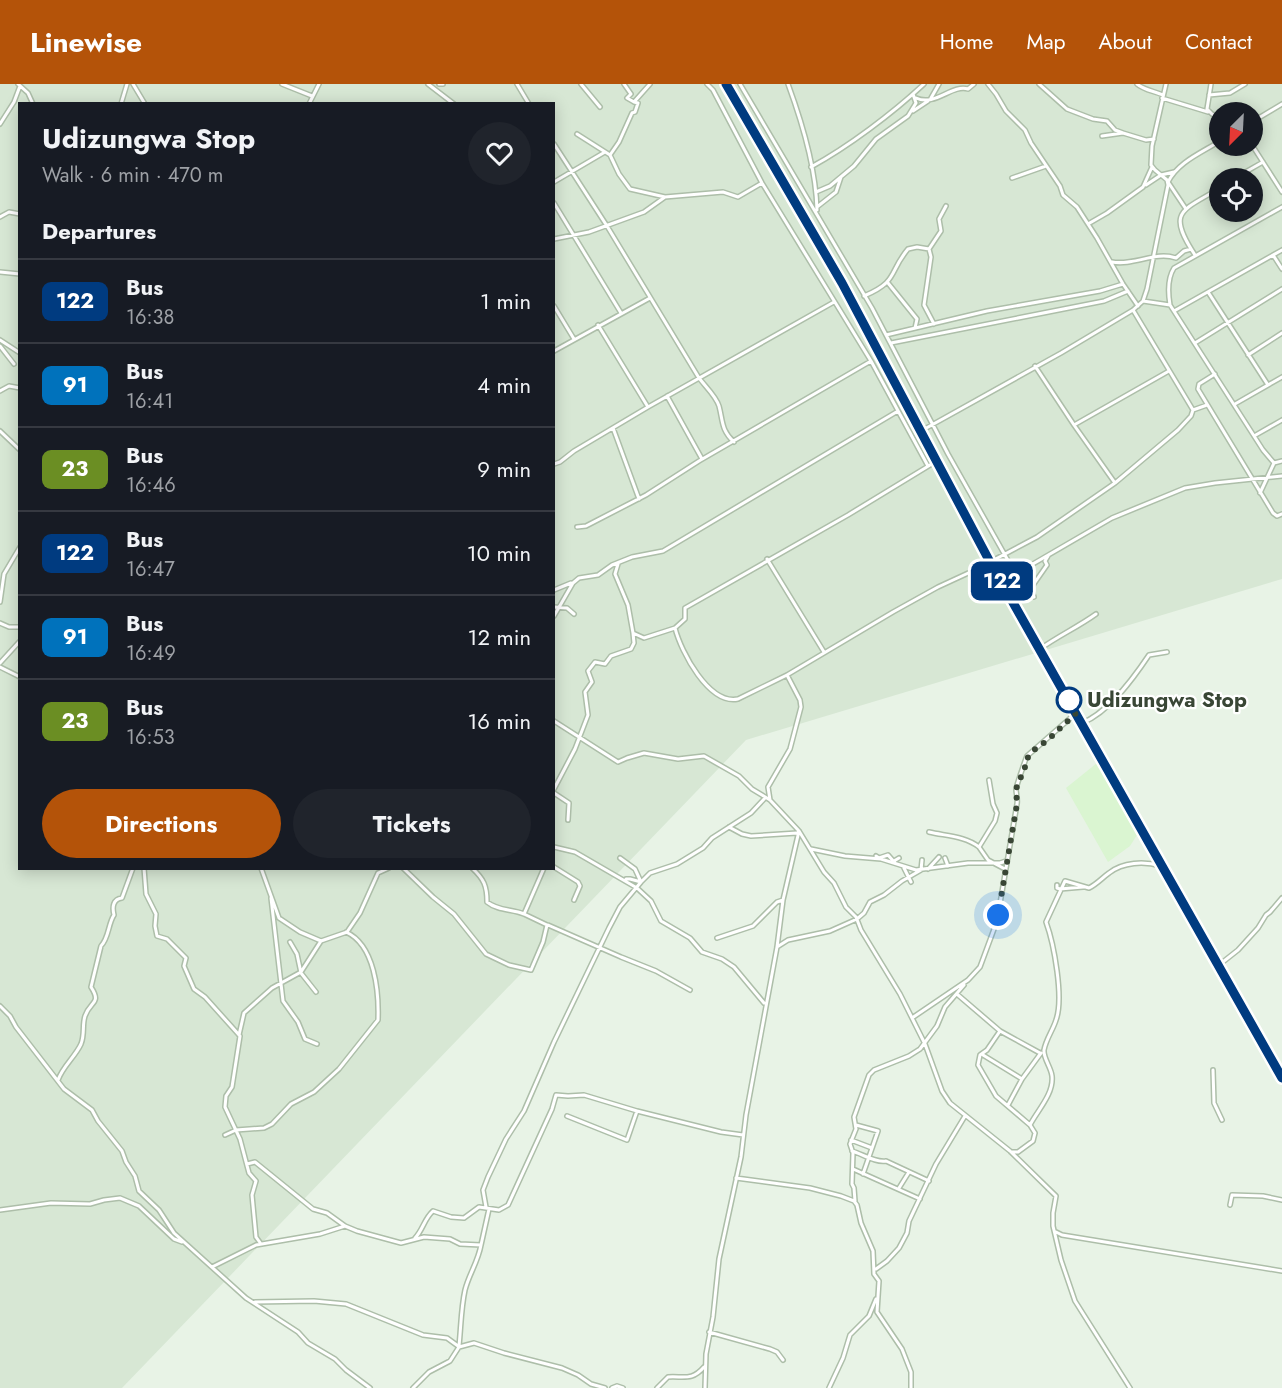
<!DOCTYPE html>
<meta charset="utf-8">
<style>
body{margin:0;font-family:Jost,sans-serif;background:#20242c;color:#f1f3f6;height:100vh;display:flex;flex-direction:column;font-size:22px;white-space:nowrap}
*{box-sizing:border-box;margin:0}
p{font-size:20px;color:#9ea1a6}
.icon{flex:none;width:33px;height:33px;fill:none;stroke:currentColor;stroke-width:2;stroke-linecap:round;stroke-linejoin:round}
.map{position:relative;flex:1;overflow:hidden}
.side{position:absolute;left:18px;top:18px;width:537px;height:768px;display:flex;flex-direction:column;background:#171b24;border-radius:0px;box-shadow:0 3px 15px #0003}
.side>*{flex:none}
.badge{padding:0 12px;border-radius:9px;font-size:21px;line-height:39px}
.needle{width:39px;rotate:204deg}
.tools{position:absolute;left:1209px;top:18px;display:grid;gap:12px}
.tools a{display:grid;place-items:center;width:54px;height:54px;border-radius:50%;background:#171b24;box-shadow:0 3px 15px #0003;font-size:30px}
.you{position:absolute;width:30px;height:30px;margin:-15px;border:4px solid #fff;border-radius:50%;background:#1a73e8;box-shadow:0 0 0 9px #1a73e833}
.map>.badge{position:absolute;translate:-50% -50%;box-shadow:0 0 0 3px #fff}
h2{padding:0 24px;font-size:22px;line-height:54px}
.round{display:grid;place-items:center;flex:none;width:63px;height:63px;border-radius:32px;background:#20242c}
.headline{display:flex;align-items:center;justify-content:space-between;height:102px;padding:0 24px}
h1{font-size:28px;font-weight:700;line-height:45px}
.cta{display:flex;gap:12px;margin-top:auto;padding:12px 24px}
.cta a{flex:1;height:69px;border-radius:36px;background:#b45309;color:#fff;font-size:24px;font-weight:700;line-height:69px;text-align:center}
.cta a+a{background:#20242c;color:#f1f3f6}
ul{padding:0;list-style:none}
li{display:flex;align-items:center;gap:18px;height:84px;padding:0 24px;border-top:2px solid #363941}
li div{flex:1}
li b{display:block;font-size:22px}
li em{font-style:normal}
li .badge{min-width:66px;font-weight:700;text-align:center}
header{display:flex;align-items:center;gap:36px;box-sizing:border-box;height:84px;padding:0 30px;background:#b45309;color:#fff}
header strong{font-size:28px}
nav{display:flex;gap:33px;margin-inline-start:auto;font-size:21px}
.map>svg:first-child{display:block}
.residential{fill:#d7e7d4;fill-rule:evenodd}
.commercial{fill:#daf5d1}
.lines{fill:none;stroke-linecap:round;stroke-linejoin:round}
.street-casing{stroke:#adbea9;stroke-width:6}
.highway-casing{stroke:#59dc37;stroke-width:8}
.street{stroke:#fff;stroke-width:3}
.highway{stroke:#81fc68;stroke-width:5}
.line-casing{stroke:#fff;stroke-width:14}
.line{stroke:#003b80;stroke-width:9}
.walk{stroke:#394635;stroke-width:6;stroke-dasharray:0 10.8}
.stop-dot{fill:#fff;stroke:#003b80;stroke-width:3}
.labels{text-anchor:middle;dominant-baseline:central;stroke-width:4.5;stroke-linejoin:round;paint-order:stroke}
.stop-label{font-size:21px;font-weight:bold;fill:#394635;stroke:#fff;text-anchor:start}
</style>
<header>
<strong>Linewise</strong>
<nav><a>Home</a><a>Map</a><a>About</a><a>Contact</a></nav>
</header>
<div class="map">
<svg width="1282" height="1304" viewBox="0 0 1282 1304">
<rect width="100%" height="100%" fill="#e8f3e6"/>
<path class="residential" d="M0 0H1282V495L746 656 122 1304H0ZM20 20H554V784H20ZM1220 28H1252V62H1220ZM1220 94H1252V128H1220Z"/>
<path class="commercial" d="M1097 679 1137 751 1130 762 1108 778 1066 704Z"/>
<g class="lines">
<g class="street-casing">
<path id="street" d="M18 0 28 9 33 20
M133 0 145 20
M282 0 312 12
M428 0 454 20
M439 0H443
M517 0 529 20
M581 0 600 23
M624 0 631 10 627 14 634 18
M707 0 713 6 762 99 871 277 928 382
M740 0 872 224 948 370 1010 480 1018 494 1031 504
M788 0C802 38 816 86 817 126
M988 0 996 10 1006 27 1025 46 1031 59 1060 102 1063 111 1077 123 1097 154 1123 200 1138 222
M1039 0 1067 25 1093 35 1107 37 1115 46 1123 49
M1137 0C1144 6 1154 7 1163 11
M1211 0 1207 25 1212 30 1220 34
M1209 11 1230 9 1245 0
M916 14C935 23 952 0 968 5L974 0
M931 14 939 0
M1162 14 1208 28
M121 20 127 0
M309 20 319 0
M913 27 928 17
M1252 38 1282 20
M0 40 14 18 20 2
M577 50 610 71 619 90 630 105 665 113
M1102 52 1123 49 1146 56 1154 55
M554 60 607 142 699 294C705 302 716 312 719 322 723 337 721 346 734 358
M1252 61 1282 108
M610 71 619 58 632 29 635 28 638 19 634 18 650 0
M811 83C848 63 893 29 924 0
M1012 94 1046 82
M1235 94 1263 78
M554 98 605 68
M1146 101 1161 91 1174 88
M816 108 830 102 854 82 876 55 908 32 916 19 913 10
M554 119 621 229
M817 123 836 108 841 93
M1282 123 1174 184C1167 195 1168 209 1170 221L1263 366 1274 379 1282 377
M1186 125 1168 98C1178 78 1201 69 1220 57
M0 133 9 128 20 130
M1088 140 1107 129 1143 103 1152 83
M554 155 589 148 644 128 665 113 723 108 738 113 762 99
M1195 171C1166 127 1182 127 1220 104
M1273 171 1282 185
M1112 178C1134 182 1155 167 1176 174L1184 167 1191 165
M0 188 20 190
M888 199 917 235 915 244
M1208 208 1268 301
M864 212C899 197 888 189 908 165L917 163 929 165
M1143 217 1170 221
M554 222 574 255
M1174 227 1282 166
M934 240 924 221 931 173 929 165 941 147 939 135 946 122
M598 241 648 323
M886 251 987 227 1100 207 1123 200
M0 256 20 269
M891 259 1104 217 1128 207
M1195 259 1282 205
M0 262 14 280
M554 267 650 214
M1248 271 1282 249
M1035 282 1074 341 1115 399
M1215 290 1199 300 1198 305 1273 429 1277 432 1282 430
M0 307 9 302 20 304
M667 312 702 375
M1235 320 1282 293
M1193 326 1207 321
M1074 341 1169 287
M613 344 639 415
M0 347 20 366
M921 347 1061 269 1133 226 1143 217 1147 205 1168 101 1167 96 1155 86 1151 81 1152 62 1166 0
M1254 352 1282 336
M554 380 560 378 574 367 648 323 834 218
M1260 409 1274 379
M577 443 586 442 646 411 699 377 871 277
M767 475 824 568
M990 478 1037 453 1115 399 1178 346 1191 332 1193 326 1133 226
M990 479 938 503 893 528 787 591 800 616 801 623 790 665 768 703 770 716 799 747 824 788 834 799 846 823 856 833 861 846 900 910 925 960 942 1007 950 1019 1010 1067 1056 1112 1053 1129V1142L1061 1176 1075 1217 1130 1304
M618 480 615 490 628 521 633 549 644 554 675 544
M1002 498 1112 434 1185 404 1215 399 1282 392
M554 506 571 499
M1034 513 1031 504 1047 481 1045 477 1048 472
M0 518 4 490 20 463
M554 523 567 524 574 530
M554 532 573 499 579 494 598 491 612 481 632 473 663 467 898 327
M0 539 9 543H20
M1040 565C1058 552 1078 543 1096 530
M0 579 20 557
M0 583 20 593
M787 591 738 615C709 621 681 568 675 544L685 535V524L848 431 935 378
M554 637 618 678 627 674 644 669 678 675 704 672 739 692 752 705 770 716
M1082 639C1109 628 1133 595 1149 571L1167 568
M989 696 993 720 997 729 995 737 979 763 988 776 1005 785
M554 705 575 665 588 631 585 608 592 598 588 587 595 578 605 580 611 572 631 565 634 559 633 549
M554 709 569 719 568 736
M729 743 742 750 751 752 797 749
M929 748C946 752 965 752 979 763
M554 763 575 768 637 804 651 817 661 837 690 854 702 868 722 875 734 883 764 919
M811 765 845 772 881 775 916 786 968 779H1000L1006 777
M876 772 879 774 888 771 895 779
M945 774 948 782
M894 777 899 774
M554 783 578 798 580 802 574 816
M144 784 146 810 156 830 155 842 157 852 167 855 186 874 184 882 194 905 205 913 240 952 232 1003 226 1012 225 1023 240 1055 249 1089 256 1097 252 1111 256 1153 261 1160
M261 784 279 834 300 848 321 857 347 848 360 829 378 789 389 784
M403 784 433 813 454 830 486 870 509 881 531 886 543 858 547 841 524 830 544 784
M472 784C484 795 487 802 487 818 498 827 512 825 524 830
M904 784 911 798
M928 785 939 773
M626 795H630L641 798 650 789 677 780 703 764 712 754 751 729 765 714
M1057 801V804L1060 805 1083 803
M271 814 283 917 298 938 305 955 317 960
M548 841 621 873 656 887 690 906
M717 854 753 842 777 818 783 816
M290 858 297 870 301 889 316 908
M777 863 788 856 830 847 857 835 864 829 870 818 884 811 902 797 921 786 922 776
M1219 881 1238 866 1258 844 1266 831 1270 828 1282 814
M958 911 1000 947 1040 969
M0 922 10 932 16 943 64 1005 92 1026 98 1037 122 1067 126 1078 135 1092 139 1107 159 1126 174 1149 246 1214 298 1248 308 1259 335 1275 346 1286 370 1304
M912 934 968 896 980 883 997 837 1017 720C1018 715 1016 710 1016 705 1016 703 1026 674 1027 672L1075 630
M1000 947 987 966 980 971 978 981 996 1012 1030 1041
M239 951 244 929 272 904 301 888 321 857
M983 971 1022 995
M1213 986 1214 1019 1222 1036
M58 996C63 982 75 973 81 960 85 950 82 941 85 932 90 917 102 920 91 903L101 862C109 854 108 840 114 831 112 823 113 815 122 814L133 784
M1008 1021 1022 995 1041 969
M567 1032 627 1056 637 1027
M856 1041 878 1047 863 1090
M225 1051 236 1046 264 1044 272 1040 291 1020 314 1008 339 985 378 936C379 908 375 861 346 848
M851 1056 872 1064
M852 1067C862 1070 876 1079 886 1077L929 1097
M1011 1068H1018L1033 1057 1035 1049 1030 1041C1037 1027 1054 1010 1052 992 1051 983 1043 974 1044 966 1046 955 1053 946 1056 936 1064 914 1054 860 1046 838L1065 797 1089 804C1097 800 1102 794 1109 789 1123 778 1144 777 1161 782
M247 1080 255 1078 313 1125 327 1129 345 1142 357 1147 401 1159 424 1153 450 1155 460 1160 481 1161C478 1178 469 1190 465 1206 461 1224 461 1243 459 1262
M853 1085 920 1115
M736 1094 810 1104 841 1112 854 1117 857 1121 861 1139 873 1167 874 1190 879 1197 877 1228 902 1265 911 1288V1304
M899 1104 909 1088
M855 1117 854 1104 852 1100 853 1069 850 1060 856 1045 854 1033 869 991 874 986 909 972 920 965 937 942 945 923 964 901
M1230 1121 1232 1111 1263 1112 1282 1116
M486 1123 483 1106 488 1093 506 1055 524 1027 554 958 609 844 620 823 641 798 635 785 620 774
M0 1126 51 1119 90 1120 104 1116 120 1114 139 1122 174 1155 182 1158
M1056 1148 1062 1151 1282 1187
M415 1154C423 1146 424 1135 433 1127L451 1133 464 1134 479 1123 499 1126 508 1121 552 1025 556 1011 568 1012 584 1011 637 1027 721 1048 743 1051
M481 1161 489 1125
M212 1183 256 1161 320 1150 345 1142
M876 1185 887 1177 899 1164 907 1149 909 1137 936 1080 965 1032
M255 1218 314 1217 346 1220 423 1251 447 1254 458 1262
M709 1248 770 1265 777 1268 783 1276
M413 1304 429 1288 450 1277 459 1263 474 1259 504 1269 562 1284 578 1291 591 1300 605 1304
M612 1304 617 1302 623 1304
M657 1304 668 1293C684 1292 692 1297 704 1283
M705 1304 706 1270 713 1233 719 1175 741 1073 746 1031 777 863 783 816 799 747
M829 1304 843 1274 850 1251 869 1232 876 1215"/>
</g>
<g class="highway-casing">
<path id="highway" d="M726 0 842 199 990 478 1282 994"/>
</g>
<use href="#street" class="street"/>
<use href="#highway" class="highway"/>
</g>
<g class="lines">
<g class="line-casing">
<path id="line" d="M726 0 842 199 990 478 1282 994"/>
</g>
<use href="#line" class="line"/>
<path class="walk" d="M998 831 1017 720 1016 705 1025 683V677L1034 666 1049 655 1076 629 1069 616"/>
</g>
<circle class="stop-dot" cx="1069" cy="616" r="12"/>
<g class="labels">
<g class="stop-label">
<text x="1087" y="616">Udizungwa Stop</text>
</g>
</g>
</svg>
<div class="tools">
<a><svg class="needle" viewBox="-14 -14 28 28"><path d="M0-13l5 13h-10z" fill="#e53935"/><path d="M0 13l5-13h-10z" fill="#9ea1a6"/></svg></a>
<a><svg class="icon" aria-label="locate" viewBox="0 0 24 24"><circle cx="12" cy="12" r="6"/><path d="M12 2v4M12 18v4M2 12h4M18 12h4"/></svg></a>
</div>
<div class="you" style="left:998px;top:831px"></div>
<b class="badge" style="left:1002px;top:497px;background:#003b80;color:#fff">122</b>
<section class="side">
<div class="headline"><div><h1>Udizungwa Stop</h1><p>Walk · 6 min · 470 m</p></div><a class="round"><svg class="icon" aria-label="heart" viewBox="0 0 24 24"><path d="M12 20l-8-8c-3-5 5-10 8-4 3-6 11-1 8 4z"/></svg></a></div>
<h2>Departures</h2>
<ul>
<li><span class="badge" style="background:#003b80;color:#fff">122</span><div><b>Bus</b><p>16:38</p></div><em>1 min</em></li>
<li><span class="badge" style="background:#0072bc;color:#fff">91</span><div><b>Bus</b><p>16:41</p></div><em>4 min</em></li>
<li><span class="badge" style="background:#6b8e23;color:#fff">23</span><div><b>Bus</b><p>16:46</p></div><em>9 min</em></li>
<li><span class="badge" style="background:#003b80;color:#fff">122</span><div><b>Bus</b><p>16:47</p></div><em>10 min</em></li>
<li><span class="badge" style="background:#0072bc;color:#fff">91</span><div><b>Bus</b><p>16:49</p></div><em>12 min</em></li>
<li><span class="badge" style="background:#6b8e23;color:#fff">23</span><div><b>Bus</b><p>16:53</p></div><em>16 min</em></li>
</ul>
<div class="cta"><a>Directions</a><a>Tickets</a></div>
</section>
</div>
